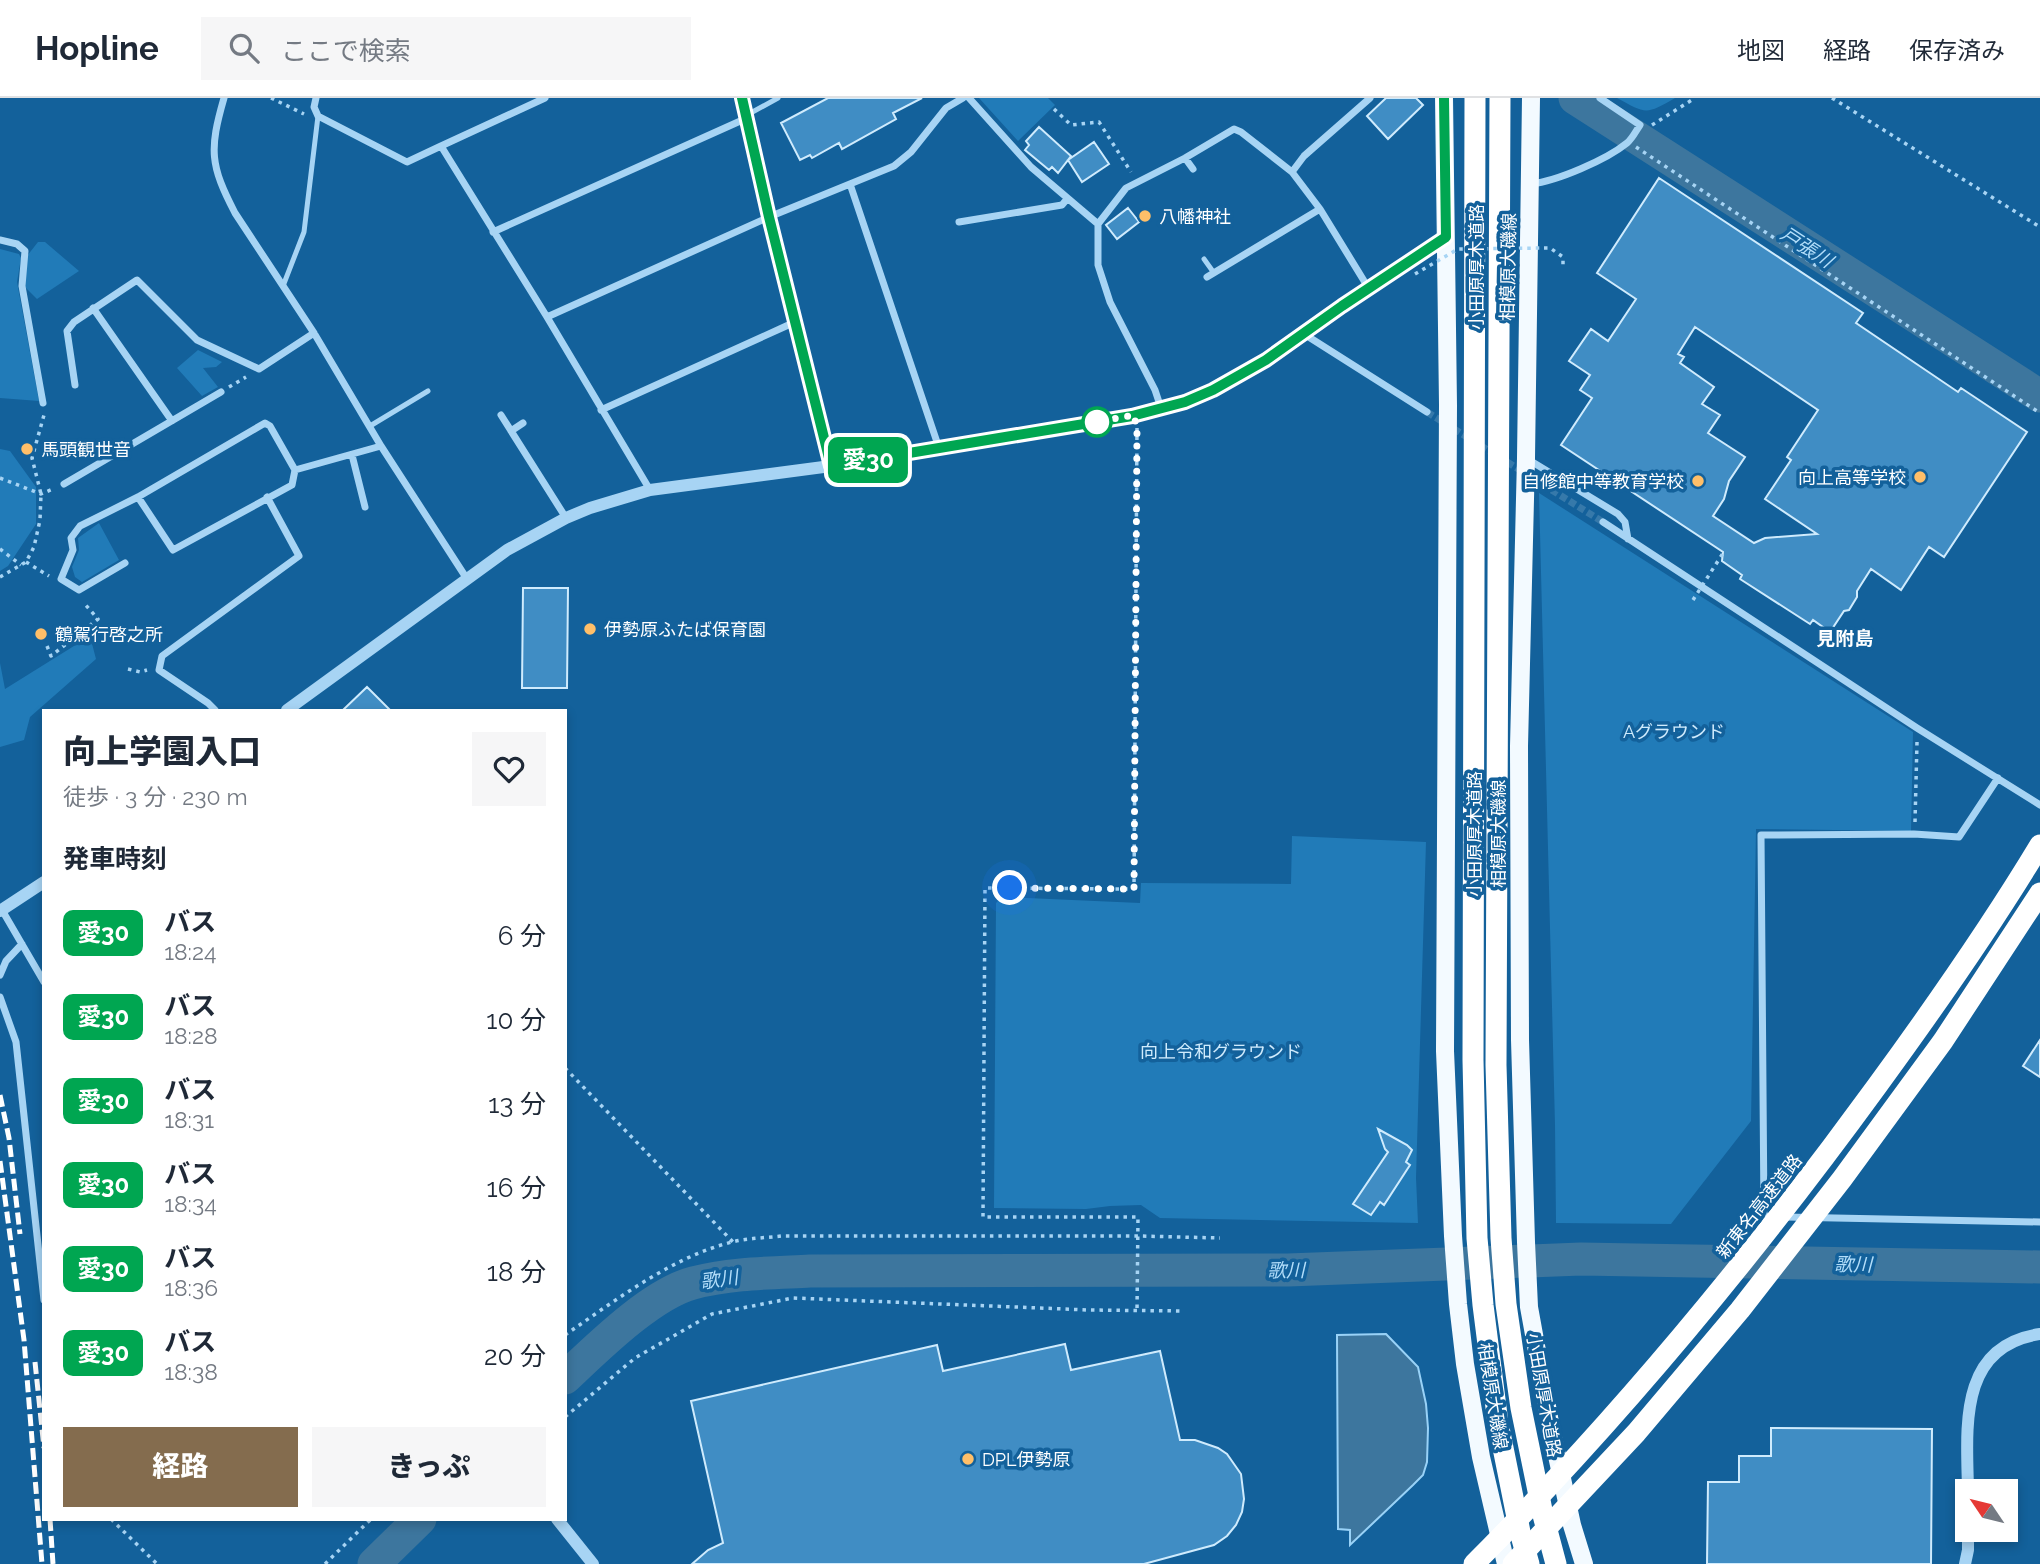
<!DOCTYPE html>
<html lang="ja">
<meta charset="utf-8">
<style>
body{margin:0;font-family:Raleway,"Noto Sans JP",sans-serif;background:#f6f6f7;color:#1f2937;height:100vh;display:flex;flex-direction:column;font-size:26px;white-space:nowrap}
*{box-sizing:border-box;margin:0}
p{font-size:23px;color:#747a83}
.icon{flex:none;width:38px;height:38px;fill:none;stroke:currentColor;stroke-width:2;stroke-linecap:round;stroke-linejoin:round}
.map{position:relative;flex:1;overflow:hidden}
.details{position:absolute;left:42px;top:611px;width:525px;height:812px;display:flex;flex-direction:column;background:#fff;border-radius:0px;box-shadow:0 4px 10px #0003}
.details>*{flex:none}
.badge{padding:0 14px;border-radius:10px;font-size:24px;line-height:46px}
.needle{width:46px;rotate:305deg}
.tools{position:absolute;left:1955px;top:1381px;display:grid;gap:14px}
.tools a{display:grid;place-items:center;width:63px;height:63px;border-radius:0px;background:#fff;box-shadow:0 4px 10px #0003;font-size:35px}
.you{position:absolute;width:35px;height:35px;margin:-18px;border:5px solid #fff;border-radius:50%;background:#1a73e8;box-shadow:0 0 0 10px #1a73e833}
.map>.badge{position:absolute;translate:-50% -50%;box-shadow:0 0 0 4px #fff}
h2{padding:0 21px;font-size:26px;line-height:63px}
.round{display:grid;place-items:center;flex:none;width:74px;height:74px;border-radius:0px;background:#f6f6f7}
.summary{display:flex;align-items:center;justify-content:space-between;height:119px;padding:0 21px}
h1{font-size:33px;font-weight:800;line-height:52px}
.primary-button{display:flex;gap:14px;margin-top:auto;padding:14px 21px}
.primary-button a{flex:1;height:80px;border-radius:0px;background:#846c4e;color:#fff;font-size:28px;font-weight:800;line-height:80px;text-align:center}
.primary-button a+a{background:#f6f6f7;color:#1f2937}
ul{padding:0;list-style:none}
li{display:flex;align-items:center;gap:21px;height:84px;padding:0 21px}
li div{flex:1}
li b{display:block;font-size:26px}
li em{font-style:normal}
li .badge{min-width:77px;font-weight:700;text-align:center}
header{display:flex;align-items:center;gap:42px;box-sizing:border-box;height:98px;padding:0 35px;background:#fff;border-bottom:2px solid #e0e1e3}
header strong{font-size:33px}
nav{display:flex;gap:38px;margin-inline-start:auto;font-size:24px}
.search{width:490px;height:63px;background:#f6f6f7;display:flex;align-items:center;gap:18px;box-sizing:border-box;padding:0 24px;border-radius:0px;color:#747a83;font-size:26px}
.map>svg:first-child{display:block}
.green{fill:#217bb8}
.water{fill:#3d769e;stroke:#99d2f7;stroke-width:2}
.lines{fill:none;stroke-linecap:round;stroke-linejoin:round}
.river{stroke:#3d769e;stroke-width:33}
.building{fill:#408dc4;stroke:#cfebfd;stroke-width:2;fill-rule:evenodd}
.minor-tunnel{stroke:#3679aa;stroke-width:7;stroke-dasharray:7 3.5;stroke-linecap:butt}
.path{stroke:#a7d4f4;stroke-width:3.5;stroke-dasharray:3.5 5;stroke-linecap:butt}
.service{stroke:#a7d4f4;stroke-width:5}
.minor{stroke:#a7d4f4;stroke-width:7}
.tertiary{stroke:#a7d4f4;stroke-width:12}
.primary{stroke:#f3faff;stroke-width:18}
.motorway{stroke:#fff;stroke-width:21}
.rail{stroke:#fff;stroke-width:5;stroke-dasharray:12 5;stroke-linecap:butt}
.path-bridge{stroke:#a7d4f4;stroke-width:3.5;stroke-dasharray:3.5 5;stroke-linecap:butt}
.motorway-bridge{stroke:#fff;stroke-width:21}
.line-casing{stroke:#fff;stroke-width:16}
.line{stroke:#00a651;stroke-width:10}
.walk{stroke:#fff;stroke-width:7;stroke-dasharray:0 12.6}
.poi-dot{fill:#ffbf69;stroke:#13619b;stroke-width:2.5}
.stop-dot{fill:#fff;stroke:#00a651;stroke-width:3.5}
.labels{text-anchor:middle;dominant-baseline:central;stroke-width:7;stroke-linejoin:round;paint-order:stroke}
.poi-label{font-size:18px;fill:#fff;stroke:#13619b;text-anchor:start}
.street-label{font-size:18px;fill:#fff;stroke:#13619b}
.park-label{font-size:18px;fill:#cfebfd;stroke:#13619b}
.water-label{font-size:19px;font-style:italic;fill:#b3defa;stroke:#13619b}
.neighbourhood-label{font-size:19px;font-weight:bold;fill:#fff;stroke:#13619b}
</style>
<header>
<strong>Hopline</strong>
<div class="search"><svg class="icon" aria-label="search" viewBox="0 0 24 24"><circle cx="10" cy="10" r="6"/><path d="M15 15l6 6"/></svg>ここで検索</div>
<nav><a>地図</a><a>経路</a><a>保存済み</a></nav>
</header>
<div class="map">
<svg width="2040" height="1466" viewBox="0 0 2040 1466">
<rect width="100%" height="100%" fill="#13619b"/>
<path class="green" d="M979 0H1048L1055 7 1018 43Z
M1617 0H1675C1646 17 1646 16 1617 0Z
M38 144H45L79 173 37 201 24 188 27 158Z
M0 151 19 156 21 160 17 184 39 303 0 300Z
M198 252 222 264 216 269 203 270 218 289 202 298 177 270Z
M0 351 10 353 36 389V426L8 468 0 473Z
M1539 395 1913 634 1911 733 1756 731 1751 1023 1671 1126 1556 1125 1555 1027Z
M99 425 119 462 82 484 75 479 72 469 79 452 78 440Z
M90 538 96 561 30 619 24 642 0 649V565L5 591Z
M1292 738 1426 744 1416 1080 1418 1125 1160 1120 1141 1107 1110 1108 1086 1111 994 1110 996 805 1002 799 1140 805 1141 785 1291 786Z"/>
<path class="water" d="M1386 1236 1418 1269 1426 1306 1428 1330 1427 1364 1423 1377 1413 1387 1350 1447V1432L1338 1431 1337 1237Z"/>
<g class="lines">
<path class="river" d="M1575 0 2040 298
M565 1280C597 1250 651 1196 693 1185 731 1175 771 1175 810 1173L1288 1172 1581 1161 2040 1169
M374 1466 420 1421"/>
</g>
<path class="building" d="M828 0H922L893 15 896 21 842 51 839 45 812 60 810 57 800 62 781 25Z
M1386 0H1416L1423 7 1388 41 1367 18Z
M1039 29 1071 58 1058 75 1052 69 1049 72 1025 52 1029 47 1026 43Z
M1094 44 1109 66 1082 84 1068 62Z
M1659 80 1863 215 1856 225 1958 294 1961 290 2027 334 1944 459 1929 449 1901 492 1871 471 1857 493V499L1849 512 1844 513 1830 534 1813 522 1810 526 1740 481 1742 477 1722 463 1723 454 1561 347 1592 300 1580 292 1590 277 1569 263 1591 231 1608 243 1636 201 1597 175ZM1695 229 1818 312 1787 359 1791 362 1765 401 1817 436 1765 440 1754 445 1713 418 1724 401 1729 383 1745 359 1708 335 1720 317 1702 306 1714 289 1680 265 1684 259 1678 256Z
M1128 110 1139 124 1117 141 1106 127Z
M523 490H568L567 590H522Z
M367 589 390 612H343Z
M2040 942V979L2023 968Z
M1378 1031 1407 1047 1412 1052 1406 1064 1410 1067 1384 1107 1380 1104 1371 1117 1353 1106 1388 1054 1385 1051Z
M1065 1246 1071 1272 1160 1253 1180 1342H1195L1218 1350 1227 1356 1241 1376 1244 1401 1242 1414 1236 1427 1227 1438 1214 1447 1144 1466H692L708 1452 723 1445 691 1303 937 1247 943 1273Z
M1771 1330 1932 1331 1931 1466H1707L1708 1384H1739V1358H1771Z"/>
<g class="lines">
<path class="minor-tunnel" d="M1427 314 1603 424"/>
<path class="path" d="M271 0 304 16
M1832 0 2040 129
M1054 11 1071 27 1099 24 1131 74
M1652 27 1695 0
M1636 49 2040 315
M1544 150H1550L1563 159V171
M229 289 246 279
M1137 330 1134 791 985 790 983 1119H1138L1137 1213
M0 380 41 396 53 391
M0 451 21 467
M26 464 49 478
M0 479 26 464 34 449 40 422 41 396 32 360 44 317
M47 548 51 558 98 521 83 504
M128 571 140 574 147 572
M1915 724 1917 644
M565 970 733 1144
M565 1237C616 1202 672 1159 732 1144 748 1140 765 1140 781 1138H1138L1220 1140
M565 1319 635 1260 712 1216 793 1200 1089 1212 1184 1213
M111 1421 157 1466
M325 1466 371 1421"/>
<path class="service" d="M747 17 778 0
M1204 161 1214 175
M283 188 304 134 318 18
M370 328 428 293"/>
<path class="minor" d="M224 0C209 52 210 67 235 115L314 235 381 348 467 481
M316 0 314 9 318 18 407 64 441 48
M545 0 441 48 547 219 769 119 894 68 911 54 946 10 963 0
M969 0 1031 69 1098 126
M1185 60 1193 71
M1292 74 1304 58 1370 0
M850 86 939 350
M1531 86C1557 83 1606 62 1627 45 1632 41 1636 33 1640 27L1600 0
M959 124 1062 107 1067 101
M493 134 747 20
M0 142 17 146 25 153 22 188 43 305
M1207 179 1320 111
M93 210 172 323
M547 219 650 392
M1304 236 1427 314
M75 287 67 233 74 224 137 182 197 242 259 271 314 235
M1161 310 1155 292 1110 204 1098 167V126L1126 90 1185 60 1234 31 1241 34 1292 74 1320 111 1369 191
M601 312 795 224
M501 317 566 420
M511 333 523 325
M352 357 365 409
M1529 362 1618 416 1625 424 1628 441
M64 386 221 294
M138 399 173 452 292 387 295 372
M1603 424 1917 630 2040 707
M125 465 79 492 61 481 73 452 71 440 80 428 138 399 265 325 270 328 295 372 381 348
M215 612 208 605 159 572 162 558 299 458 267 399
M2 812 44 884
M0 877 6 863 22 846
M0 899 16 944 44 1202
M1773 1119 1764 1118 1761 737 1914 736 1959 739 1998 680
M1785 1119 2040 1124"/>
<path class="tertiary" d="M742 0 769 119 831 368
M287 612 507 452 566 420 590 410 650 392 831 368 939 350 1132 318 1185 304 1213 292 1266 263 1342 208 1446 139
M0 813 44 784
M1968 1393C1967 1331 1957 1248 2040 1236
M557 1421 593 1466
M1965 1466 1968 1452V1432"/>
<path class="primary" d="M1444 0 1448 307 1445 953 1453 1138 1458 1206 1465 1266 1481 1359 1506 1466
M1531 0 1526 360 1519 648 1520 942 1526 1144 1529 1209 1551 1330 1572 1427 1584 1466"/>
<path class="motorway" d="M1475 0 1473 962 1477 1140 1483 1207 1498 1325 1520 1434 1529 1466
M1500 0 1496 967 1501 1140 1506 1206 1521 1310 1543 1417 1556 1466"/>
<path class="rail" d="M0 997 9 1040 20 1136
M0 1063 24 1242 42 1466
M35 1264 44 1350
M50 1421 53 1466"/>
<path class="path-bridge" d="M1415 176 1458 151 1544 150
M1693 502 1725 452"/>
<path class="motorway-bridge" d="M1474 1466C1621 1318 1754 1157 1877 988 1934 910 1990 830 2040 747
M1513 1466 1636 1335 1740 1212 1842 1081 1943 943 2040 795"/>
</g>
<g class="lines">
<g class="line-casing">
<path id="line" d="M742 0 769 119 831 368 1132 318 1185 304 1213 292 1266 262 1342 208 1446 139 1444 0"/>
</g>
<use href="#line" class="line"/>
<path class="walk" d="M1010 790 1134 791 1137 332 1134 317 1097 324"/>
</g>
<g class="poi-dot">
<circle cx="1145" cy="118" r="7"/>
<circle cx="27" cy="351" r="7"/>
<circle cx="1920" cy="379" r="7"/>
<circle cx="1698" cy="383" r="7"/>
<circle cx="590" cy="531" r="7"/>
<circle cx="41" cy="536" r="7"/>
<circle cx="968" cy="1361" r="7"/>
</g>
<circle class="stop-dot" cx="1097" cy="324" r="14"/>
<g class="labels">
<g class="poi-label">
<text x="1159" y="118">八幡神社</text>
<text x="41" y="351">馬頭観世音</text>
<text x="1906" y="379" text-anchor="end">向上高等学校</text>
<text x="1684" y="383" text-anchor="end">自修館中等教育学校</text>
<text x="604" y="531">伊勢原ふたば保育園</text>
<text x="55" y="536">鶴駕行啓之所</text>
<text x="982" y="1361">DPL伊勢原</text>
</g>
<g class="street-label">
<text transform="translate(1476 169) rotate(-90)">小田原厚木道路</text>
<text transform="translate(1508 169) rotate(-89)">相模原大磯線</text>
<text transform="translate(1474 736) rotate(-90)">小田原厚木道路</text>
<text transform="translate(1498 736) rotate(-90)">相模原大磯線</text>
<text transform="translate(1759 1108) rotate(-52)">新東名高速道路</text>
<text transform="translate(1544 1297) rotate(80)">小田原厚木道路</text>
<text transform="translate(1493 1298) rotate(81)">相模原大磯線</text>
</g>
<g class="park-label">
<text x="1674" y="633">Aグラウンド</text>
<text x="1221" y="953">向上令和グラウンド</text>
</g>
<g class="water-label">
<text transform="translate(1807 149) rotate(33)">戸張川</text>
<text transform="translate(1853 1166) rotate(1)">歌川</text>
<text transform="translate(1286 1172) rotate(-1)">歌川</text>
<text transform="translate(719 1181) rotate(-8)">歌川</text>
</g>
<g class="neighbourhood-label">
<text x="1845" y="540">見附島</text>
</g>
</g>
</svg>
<div class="tools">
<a><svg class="needle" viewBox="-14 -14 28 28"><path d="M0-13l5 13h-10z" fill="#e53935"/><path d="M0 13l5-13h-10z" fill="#747a83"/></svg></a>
</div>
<div class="you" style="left:1010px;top:790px"></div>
<b class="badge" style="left:868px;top:362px;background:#00a651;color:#fff">愛30</b>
<section class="details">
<div class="summary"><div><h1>向上学園入口</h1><p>徒歩 · 3 分 · 230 m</p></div><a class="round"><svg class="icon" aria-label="heart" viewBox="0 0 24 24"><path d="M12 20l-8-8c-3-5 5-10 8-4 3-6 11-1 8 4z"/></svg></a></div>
<h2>発車時刻</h2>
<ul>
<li><span class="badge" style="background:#00a651;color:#fff">愛30</span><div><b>バス</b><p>18:24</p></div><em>6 分</em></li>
<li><span class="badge" style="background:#00a651;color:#fff">愛30</span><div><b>バス</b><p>18:28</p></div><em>10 分</em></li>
<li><span class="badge" style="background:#00a651;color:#fff">愛30</span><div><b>バス</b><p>18:31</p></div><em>13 分</em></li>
<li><span class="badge" style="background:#00a651;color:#fff">愛30</span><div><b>バス</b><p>18:34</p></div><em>16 分</em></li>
<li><span class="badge" style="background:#00a651;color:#fff">愛30</span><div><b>バス</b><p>18:36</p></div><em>18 分</em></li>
<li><span class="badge" style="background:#00a651;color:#fff">愛30</span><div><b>バス</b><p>18:38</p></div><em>20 分</em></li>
</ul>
<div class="primary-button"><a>経路</a><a>きっぷ</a></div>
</section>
</div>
